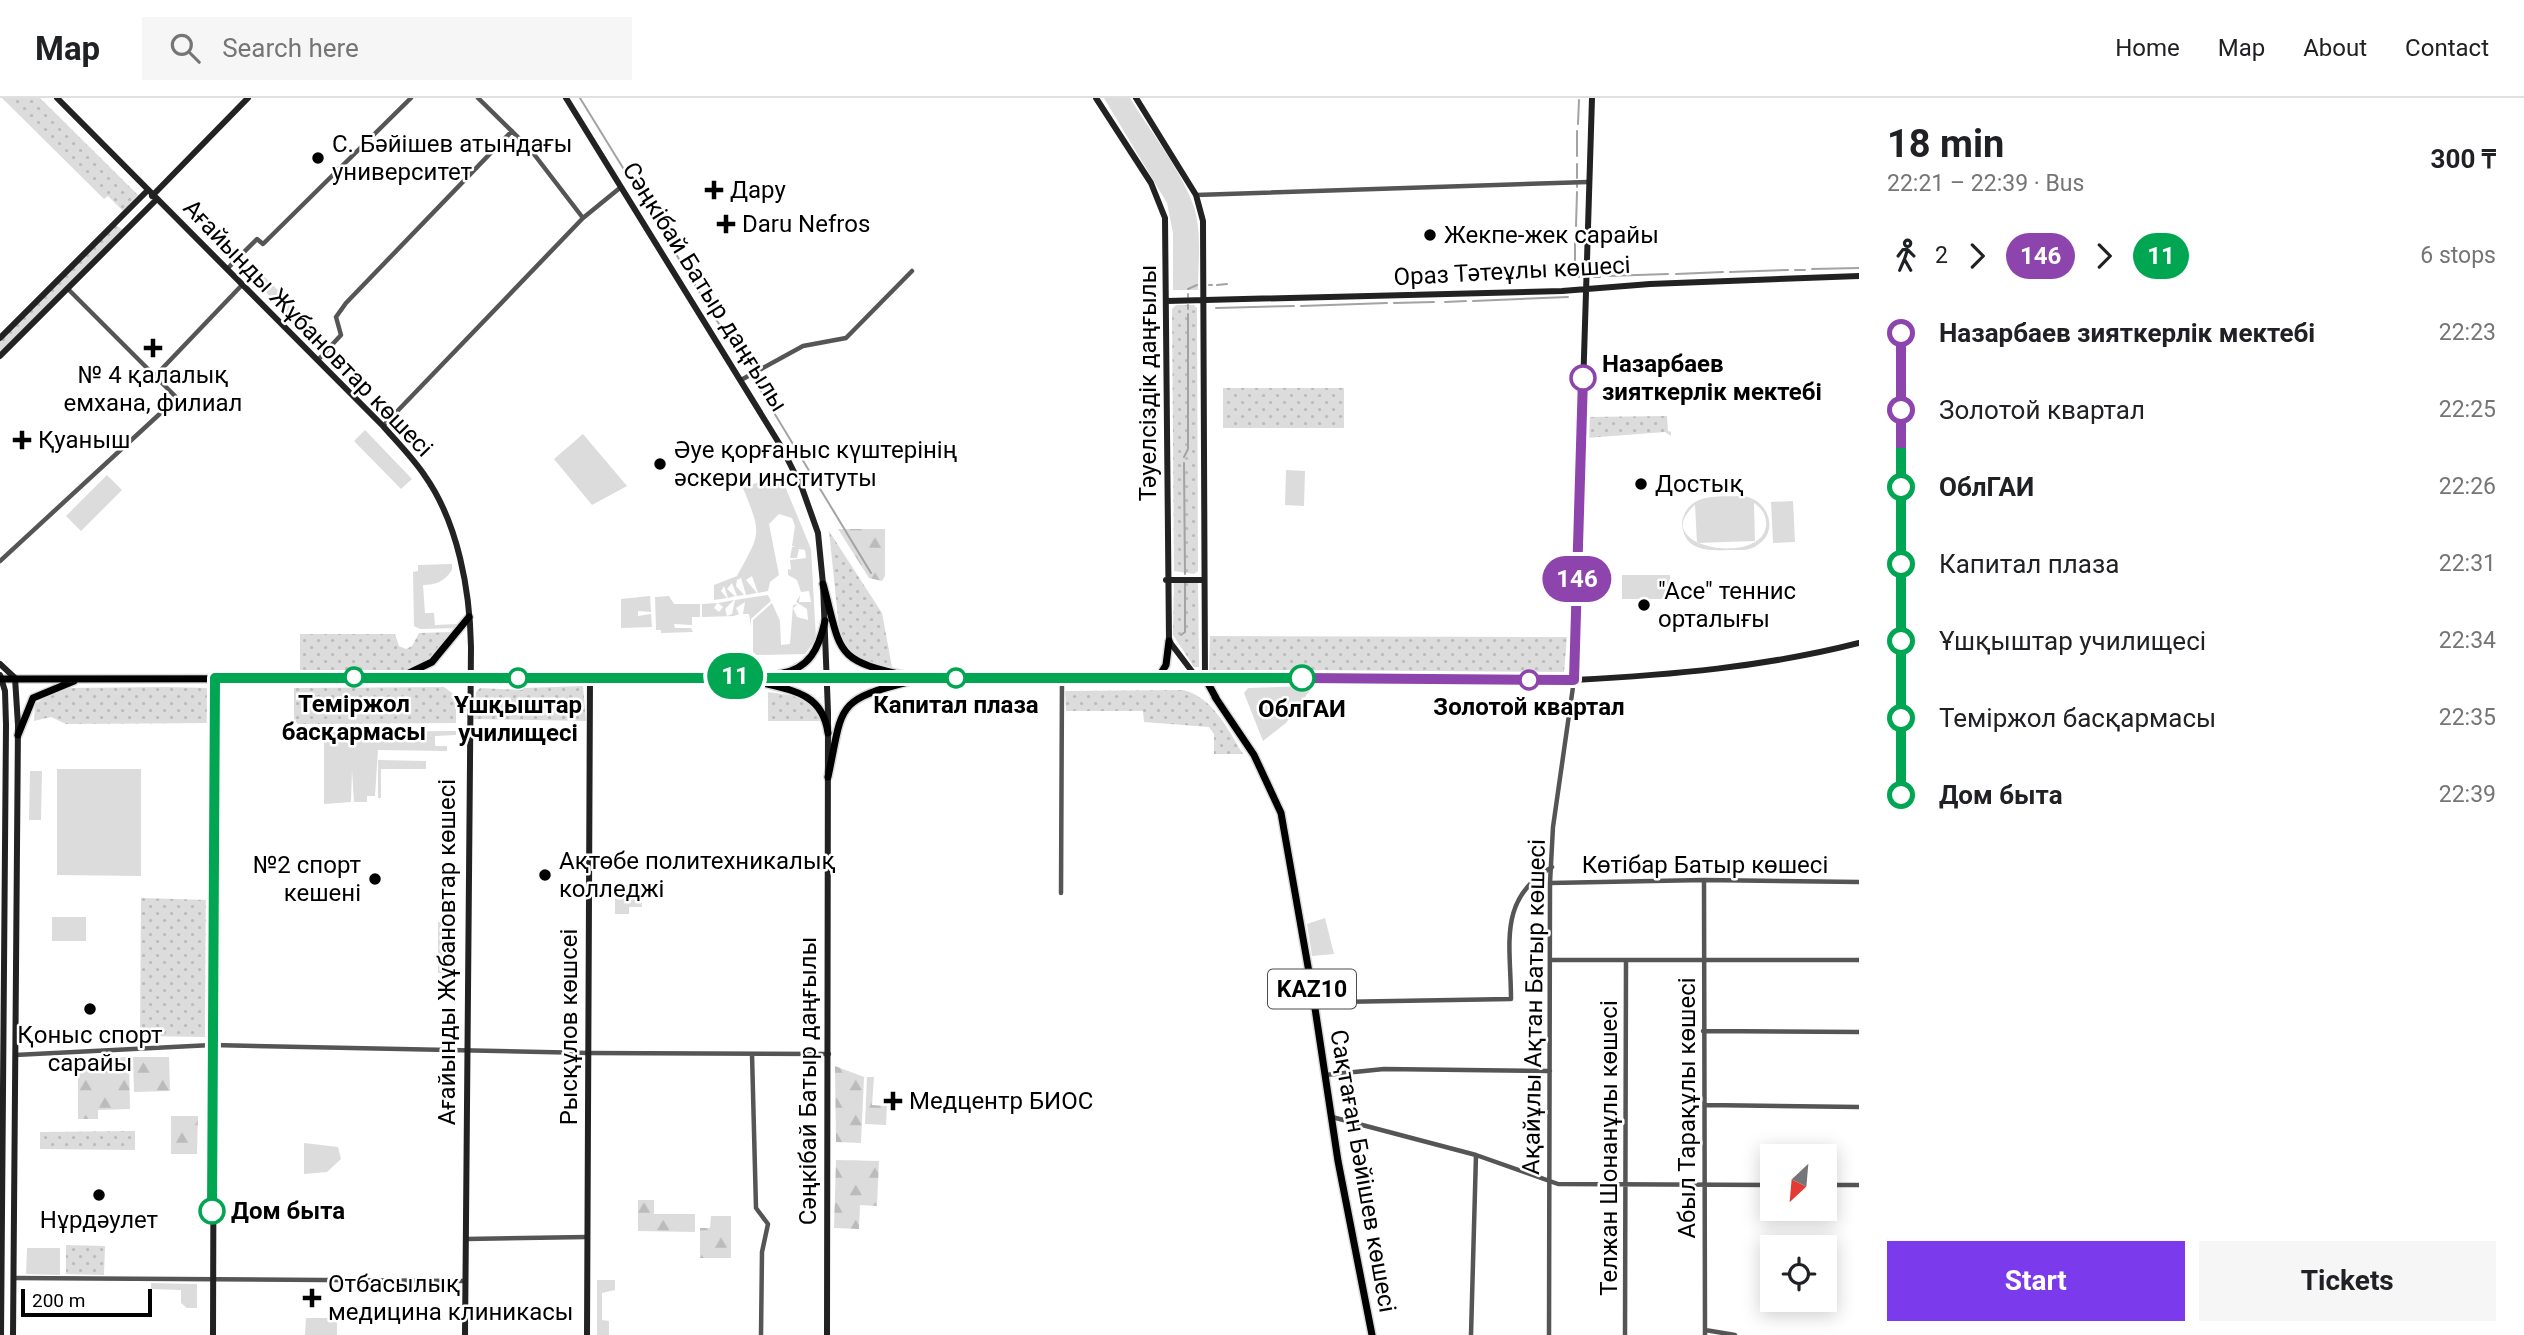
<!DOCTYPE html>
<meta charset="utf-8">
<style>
body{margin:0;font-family:Roboto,sans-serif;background:#f6f6f6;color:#202124;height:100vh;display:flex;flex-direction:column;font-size:26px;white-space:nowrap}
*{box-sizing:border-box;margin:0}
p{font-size:23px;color:#757577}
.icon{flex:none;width:38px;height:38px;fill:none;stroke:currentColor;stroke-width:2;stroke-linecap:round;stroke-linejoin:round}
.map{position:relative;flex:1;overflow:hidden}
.side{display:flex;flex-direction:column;background:#fff;width:665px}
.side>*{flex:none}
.badge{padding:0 14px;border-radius:23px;font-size:24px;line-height:46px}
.needle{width:46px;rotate:206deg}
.fabs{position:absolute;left:1760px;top:1046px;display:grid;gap:14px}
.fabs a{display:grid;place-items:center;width:77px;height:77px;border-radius:0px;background:#fff;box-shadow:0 4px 18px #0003;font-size:35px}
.scale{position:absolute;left:21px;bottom:18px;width:131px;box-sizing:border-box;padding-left:7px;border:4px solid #000;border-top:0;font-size:19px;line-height:24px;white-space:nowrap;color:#000;-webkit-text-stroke:5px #fff;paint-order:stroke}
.map>.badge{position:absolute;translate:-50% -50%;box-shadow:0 0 0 4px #fff}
.legs{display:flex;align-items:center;gap:10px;height:77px;padding:0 28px;font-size:23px}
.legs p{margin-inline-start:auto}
.summary{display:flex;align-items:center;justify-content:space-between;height:119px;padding:0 28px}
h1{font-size:38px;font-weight:700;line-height:52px}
.primary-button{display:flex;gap:14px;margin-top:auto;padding:14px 28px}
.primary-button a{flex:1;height:80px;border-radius:0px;background:#7c3aed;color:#fff;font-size:28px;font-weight:700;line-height:80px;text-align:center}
.primary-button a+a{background:#f6f6f6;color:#202124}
ul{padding:0 28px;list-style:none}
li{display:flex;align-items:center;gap:24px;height:77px;font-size:26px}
li i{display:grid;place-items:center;width:10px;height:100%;margin:0 9px;background:currentColor}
li i::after{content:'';width:18px;height:18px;margin:-9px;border:5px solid;border-radius:50%;background:#fff}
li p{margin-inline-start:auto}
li:first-child i{background:linear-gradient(#0000 50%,currentColor 0)}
li:last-child i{background:linear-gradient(currentColor 50%,#0000 0)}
header{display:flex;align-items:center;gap:42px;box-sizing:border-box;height:98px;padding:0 35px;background:#fff;border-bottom:2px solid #e0e0e0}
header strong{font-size:33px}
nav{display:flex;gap:38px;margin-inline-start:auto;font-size:24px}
.search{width:490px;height:63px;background:#f6f6f6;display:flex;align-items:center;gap:18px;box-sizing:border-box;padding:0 24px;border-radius:0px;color:#757577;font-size:26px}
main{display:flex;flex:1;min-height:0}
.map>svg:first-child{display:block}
.grass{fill:#dcdcdc;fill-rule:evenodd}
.forest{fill:url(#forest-firs)}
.park{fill:url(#park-dots)}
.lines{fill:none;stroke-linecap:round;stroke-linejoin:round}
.stream{stroke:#a3a3a3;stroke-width:2}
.primary-casing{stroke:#dbdbdb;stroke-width:10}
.street{stroke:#555;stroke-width:4.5}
.secondary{stroke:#222;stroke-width:6}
.primary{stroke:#000;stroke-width:7}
.line-1-casing{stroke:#fff;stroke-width:16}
.line-2-casing{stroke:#fff;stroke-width:16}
.line-1{stroke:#8e44ad;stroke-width:10}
.line-2{stroke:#00a651;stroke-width:10}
.poi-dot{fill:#000;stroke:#fff;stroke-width:2.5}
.stop-1-dot{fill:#fff;stroke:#8e44ad;stroke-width:3.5}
.stop-2-dot{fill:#fff;stroke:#00a651;stroke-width:3.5}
.labels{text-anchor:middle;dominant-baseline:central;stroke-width:5;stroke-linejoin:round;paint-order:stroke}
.shield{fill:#fff;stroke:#4c4c4c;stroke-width:2}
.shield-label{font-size:23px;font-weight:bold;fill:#000}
.poi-label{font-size:24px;fill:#000;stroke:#fff;text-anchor:start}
.street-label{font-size:24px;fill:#000;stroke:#fff}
.stop-label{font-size:24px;font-weight:bold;fill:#000;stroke:#fff}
</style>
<header>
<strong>Map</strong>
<div class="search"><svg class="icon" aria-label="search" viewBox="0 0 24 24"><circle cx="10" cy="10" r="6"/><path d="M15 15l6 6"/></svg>Search here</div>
<nav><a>Home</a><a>Map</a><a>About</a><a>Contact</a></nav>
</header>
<main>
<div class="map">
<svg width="1859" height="1237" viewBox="0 0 1859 1237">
<defs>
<pattern id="forest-firs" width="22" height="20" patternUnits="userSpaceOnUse" patternTransform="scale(1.75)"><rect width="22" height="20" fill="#dcdcdc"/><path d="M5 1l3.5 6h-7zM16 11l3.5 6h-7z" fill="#bbb"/></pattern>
<pattern id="park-dots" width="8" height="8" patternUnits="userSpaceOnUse" patternTransform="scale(1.75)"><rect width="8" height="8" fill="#dcdcdc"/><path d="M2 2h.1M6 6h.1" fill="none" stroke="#bbb" stroke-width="1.8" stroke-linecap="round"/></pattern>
</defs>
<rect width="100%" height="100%" fill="#fff"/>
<path class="grass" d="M1104 0H1130C1150 33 1182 73 1194 109 1202 135 1198 165 1198 192H1173V135L1167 105Z
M252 166 314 229 307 236 245 173Z
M365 332 412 381 401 391 354 343Z
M583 336 627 388 592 407 554 361Z
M1286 372 1305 373 1304 408 1285 407Z
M780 376 811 451 816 541 805 556 756 557 753 568V522L772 505 780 523 781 547 790 546 793 507 798 506 793 510 797 519 808 522 807 511 796 504 800 497 799 504H811L809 493 801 494 797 482 788 477V471L791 472 790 462 806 460 805 452 799 451 797 460H790L792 449 796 448H792L795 428 792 420 779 416 769 426 779 477 770 484 768 493 758 495 752 478 746 482 757 495 746 497 741 480 737 482 736 488 744 497 737 498 732 485 727 491 735 498 728 500 724 488 721 493 727 500 714 502V487L737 478C761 434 762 437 743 390Z
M107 377 122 392 81 433 66 418Z
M1742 398C1768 400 1781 434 1756 448 1749 453 1738 452 1730 452 1707 453 1683 453 1682 424 1688 394 1718 399 1742 398ZM1754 405C1762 410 1767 418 1766 428 1761 469 1646 449 1695 407L1697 445 1755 443Z
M1793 403 1795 444 1773 445 1771 404Z
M452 466V472C445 483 436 487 423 487L425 515H434L435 527 459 526V530L420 531 414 528 413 474 418 473V467Z
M1622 477H1670V501H1622Z
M768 497 771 503 751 521V529L749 516H743L745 504 736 510 739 516 734 518 702 519V506L717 505 714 510 719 514 723 509 718 505 734 502 725 511 727 518 732 516 735 502Z
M650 498 651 514 638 513V518L651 516 652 529 621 530V501Z
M669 498 674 506H700V519H692V527L674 526 675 530H691L693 534 661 535V532H656L655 499Z
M1313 588 1286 625 1263 643 1244 595 1248 590Z
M456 633V637L435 638V648H447V653L378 652 375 698H367V704H354L352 672 351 704 324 706V634Z
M378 662 426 663V671H381V700H378Z
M57 671H141V778L57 777Z
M30 673H42L41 722H29Z
M615 787H641L642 809H629V816H615Z
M52 819H86V843H52Z
M1325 820 1334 856 1312 858 1307 826Z
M438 824H455V875H438Z
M304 1045 338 1049 341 1061 327 1074 304 1076Z
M27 1150H60V1177L26 1176Z
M597 1182H615V1192L602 1195V1222L609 1223V1237H597Z
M151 1185 197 1186V1210H187L181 1205V1192L151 1191Z
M306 1220H337V1237H305Z"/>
<path class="forest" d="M838 431H885V478L882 483 869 480Z
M129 959 130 1011 98 1012V1021H78V961Z
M133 959H169L170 993 134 994Z
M835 968 864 979 861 1045 836 1044Z
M867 979H874L872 1007 887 1008 886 1027 865 1026Z
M171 1018H198L197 1056H171Z
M836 1062 879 1063 877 1108 860 1107 859 1131 834 1130Z
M638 1102H654V1116H695V1134L638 1133Z
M711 1118H731V1160H700V1130H710Z"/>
<path class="park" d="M2 0H40L138 97 123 113 108 98 104 101Z
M116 127 123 132 0 254V243Z
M1176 207H1194L1197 210 1198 473 1194 476 1174 473 1172 211Z
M1223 290H1344V330H1223Z
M1667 318 1668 333 1671 334V338L1665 334 1586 340 1585 319Z
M829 433 882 515 892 569 860 563 845 548 839 530Z
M1174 484H1198L1199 569H1194L1173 537Z
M451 534 431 560 406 574 300 573V536H395L399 548 406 551 412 548 419 535Z
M1210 538 1567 539 1564 575H1235L1209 574Z
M583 588 586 623 474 621 476 594 480 590 522 592 524 590Z
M166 589 210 590 211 625 66 626 51 619 34 623 35 606 57 592 66 590Z
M444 589 456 598V625L298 626 294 623V590Z
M1183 592C1213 599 1228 632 1243 656H1214V636L1209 629 1144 624 1143 613H1066L1065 593Z
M768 594C795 598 810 597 823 623H768Z
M141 800 208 802 206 939 140 938Z
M135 1033V1052L40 1051V1034Z
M66 1147 105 1148 104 1177 66 1176Z"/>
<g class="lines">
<path class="stream" d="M580 0 727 239
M1578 26 1579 2
M1577 58V33
M1577 80V66
M1577 89V87
M1576 128 1577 94
M1575 170V135
M1812 171 1859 170
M1795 172H1805
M1730 174 1788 172
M1574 176 1579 179
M1676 176 1723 174
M1607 178 1668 176
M1594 179H1600
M1209 187H1212
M1217 187 1227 186
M1188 191 1197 187
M1188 199V196
M1473 203 1568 199
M1445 204 1466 203
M1394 205 1434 204
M1301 208 1387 205
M1216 210 1294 208
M1188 211V207
M753 280 871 475
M1184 359 1188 351V216
M1184 365 1185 476
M1181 537 1185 534V484"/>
<g class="primary-casing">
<path id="primary" d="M823 486C842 556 833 562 908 578
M407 576 432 564 469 519
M779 576C810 571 819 550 825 523
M1158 580 1166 567 1169 543
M0 581 1205 580 1216 600
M748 581C785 592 822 591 828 635
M1215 599 1254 657 1281 715 1313 897 1338 1063 1372 1237
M18 637 33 600 74 583
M828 679C843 609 834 602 908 584"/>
</g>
<path class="street" d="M478 0 530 51 583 120
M1196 97 1588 84
M227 171 257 141 263 146 411 0
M318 262 341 237 336 219 346 205 512 33
M155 278 242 187
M741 282 803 248 846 240 912 173
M383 328 583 120 621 89
M0 463 177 300 68 191
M1704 782 1705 1237
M1550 785 1704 782 1859 784
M1061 795 1062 581
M1550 862H1859
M1313 897 1335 904 1511 901C1511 846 1497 801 1552 769
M1703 933 1859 934
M752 956 756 1110 768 1126 762 1154 761 1237
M15 957 212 947 588 955 829 956
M1325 977 1384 971 1550 973
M1705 1007 1859 1009
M1332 1019 1476 1057 1558 1086 1773 1087
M1825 1087H1859
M466 1141 587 1139
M13 1180 464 1183
M1705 1232 1735 1237
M1471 1237 1476 1057
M1549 1237 1550 785 1553 729 1574 582
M1625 1237 1626 862"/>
<path class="secondary" d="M57 0 383 328C397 344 413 360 425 378 458 425 470 492 471 549L465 1237
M566 0 782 350 802 390 818 435 823 486 828 614 827 1237
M1096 0 1151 85 1165 120 1169 543 1197 580
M1136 0 1196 97 1203 123 1205 580 1574 582C1670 577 1765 569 1859 545
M152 98 248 0
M1167 203 1562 193 1650 186 1859 178
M0 240 147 93
M0 258 156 102
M1166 482H1203
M0 566 15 580 18 627 13 1237
M0 577 5 593 6 627 1 1237
M1574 582 1592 0
M213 1237 215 580
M587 1237 590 580"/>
<use href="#primary" class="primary"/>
</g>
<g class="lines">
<g class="line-1-casing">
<path id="line-1" d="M1302 580 1574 582 1583 280"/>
</g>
<g class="line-2-casing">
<path id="line-2" d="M212 1113 215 580H1302"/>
</g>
<use href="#line-1" class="line-1"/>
<use href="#line-2" class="line-2"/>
</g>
<g class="poi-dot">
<circle cx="318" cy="60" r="7"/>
<path d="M710.5 81.5h7v7h7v7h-7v7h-7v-7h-7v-7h7z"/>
<path d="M722.5 115.5h7v7h7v7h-7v7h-7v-7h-7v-7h7z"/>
<circle cx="1430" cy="137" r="7"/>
<path d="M149.5 239.5h7v7h7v7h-7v7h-7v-7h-7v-7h7z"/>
<path d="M18.5 331.5h7v7h7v7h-7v7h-7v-7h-7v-7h7z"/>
<circle cx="660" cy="366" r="7"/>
<circle cx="1641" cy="386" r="7"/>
<circle cx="1644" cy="507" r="7"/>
<circle cx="545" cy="777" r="7"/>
<circle cx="375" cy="781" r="7"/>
<circle cx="90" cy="911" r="7"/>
<path d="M889.5 992.5h7v7h7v7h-7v7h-7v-7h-7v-7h7z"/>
<circle cx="99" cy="1097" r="7"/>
<path d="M308.5 1189.5h7v7h7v7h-7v7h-7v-7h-7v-7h7z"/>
</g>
<g class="stop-1-dot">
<circle cx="1583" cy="280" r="12"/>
<circle cx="1529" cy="582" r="9"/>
</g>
<g class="stop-2-dot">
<circle cx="354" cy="579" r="9"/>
<circle cx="518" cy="580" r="9"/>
<circle cx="956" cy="580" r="9"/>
<circle cx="1302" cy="580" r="12"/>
<circle cx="212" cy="1113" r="12"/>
</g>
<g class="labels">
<rect class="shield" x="1268" y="871.5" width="88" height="39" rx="5"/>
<g class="shield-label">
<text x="1312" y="891">KAZ10</text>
</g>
<g class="poi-label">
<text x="332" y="46">С. Бәйішев атындағы<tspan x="332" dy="28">университет</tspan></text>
<text x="730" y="92">Дару</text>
<text x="742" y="126">Daru Nefros</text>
<text x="1444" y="137">Жекпе-жек сарайы</text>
<text x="153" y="277" text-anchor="middle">№ 4 қалалық<tspan x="153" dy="28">емхана, филиал</tspan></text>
<text x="38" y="342">Қуаныш</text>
<text x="674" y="352">Әуе қорғаныс күштерінің<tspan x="674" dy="28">әскери институты</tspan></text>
<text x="1655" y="386">Достық</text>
<text x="1658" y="493">"Ace" теннис<tspan x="1658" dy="28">орталығы</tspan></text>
<text x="559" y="763">Ақтөбе политехникалық<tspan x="559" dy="28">колледжі</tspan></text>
<text x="361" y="767" text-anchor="end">№2 спорт<tspan x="361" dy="28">кешені</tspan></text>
<text x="90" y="937" text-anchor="middle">Қоныс спорт<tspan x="90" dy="28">сарайы</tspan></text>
<text x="909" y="1003">Медцентр БИОС</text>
<text x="99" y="1122" text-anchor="middle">Нұрдәулет</text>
<text x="328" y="1186">Отбасылық<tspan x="328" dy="28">медицина клиникасы</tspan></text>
</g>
<g class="street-label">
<text transform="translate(1512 173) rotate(-3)">Ораз Тәтеұлы көшесі</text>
<text transform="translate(705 189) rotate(58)">Сәңкібай Батыр даңғылы</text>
<text transform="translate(308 230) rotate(46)">Ағайынды Жұбановтар көшесі</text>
<text transform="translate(1148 285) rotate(-90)">Тәуелсіздік даңғылы</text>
<text x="1705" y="767">Көтібар Батыр көшесі</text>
<text transform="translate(447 854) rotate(-90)">Ағайынды Жұбановтар көшесі</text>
<text transform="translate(1534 909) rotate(-89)">Ақайұлы Ақтан Батыр көшесі</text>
<text transform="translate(569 929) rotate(-90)">Рысқұлов көшсеі</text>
<text transform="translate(808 983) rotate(-90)">Сәңкібай Батыр даңғылы</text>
<text transform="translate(1687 1010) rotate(-90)">Абыл Тарақұлы көшесі</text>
<text transform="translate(1609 1050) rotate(-90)">Телжан Шонанұлы көшесі</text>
<text transform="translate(1363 1073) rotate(80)">Сақтаған Бәйішев көшесі</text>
</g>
<g class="stop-label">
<text x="1602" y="266" text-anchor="start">Назарбаев<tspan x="1602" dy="28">зияткерлік мектебі</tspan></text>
<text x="354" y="606">Теміржол<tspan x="354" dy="28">басқармасы</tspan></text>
<text x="518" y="607">Ұшқыштар<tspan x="518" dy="28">училищесі</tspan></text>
<text x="956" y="607">Капитал плаза</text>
<text x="1529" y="609">Золотой квартал</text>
<text x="1302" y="611">ОблГАИ</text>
<text x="231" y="1113" text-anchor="start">Дом быта</text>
</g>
</g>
</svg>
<div class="fabs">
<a><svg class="needle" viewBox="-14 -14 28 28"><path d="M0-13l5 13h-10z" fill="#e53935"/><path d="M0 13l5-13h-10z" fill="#757577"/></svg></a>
<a><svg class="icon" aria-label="locate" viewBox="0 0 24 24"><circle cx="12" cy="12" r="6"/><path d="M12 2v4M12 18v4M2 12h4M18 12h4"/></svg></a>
</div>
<div class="scale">200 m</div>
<b class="badge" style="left:1577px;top:481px;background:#8e44ad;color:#fff">146</b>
<b class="badge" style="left:735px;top:578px;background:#00a651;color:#fff">11</b>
</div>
<section class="side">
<div class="summary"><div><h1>18 min</h1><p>22:21 – 22:39 · Bus</p></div><b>300 ₸</b></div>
<div class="legs"><svg class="icon" aria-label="walk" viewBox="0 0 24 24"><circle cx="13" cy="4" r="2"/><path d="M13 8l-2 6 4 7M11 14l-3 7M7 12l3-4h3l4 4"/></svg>2<svg class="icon" aria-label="forward" viewBox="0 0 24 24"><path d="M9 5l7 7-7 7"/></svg><b class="badge" style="background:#8e44ad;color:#fff">146</b><svg class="icon" aria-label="forward" viewBox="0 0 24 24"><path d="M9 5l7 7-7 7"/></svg><b class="badge" style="background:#00a651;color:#fff">11</b><p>6 stops</p></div>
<ul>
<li><i style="color:#8e44ad"></i><b>Назарбаев зияткерлік мектебі</b><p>22:23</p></li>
<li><i style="color:#8e44ad"></i><span>Золотой квартал</span><p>22:25</p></li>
<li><i style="color:#00a651"></i><b>ОблГАИ</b><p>22:26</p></li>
<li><i style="color:#00a651"></i><span>Капитал плаза</span><p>22:31</p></li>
<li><i style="color:#00a651"></i><span>Ұшқыштар училищесі</span><p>22:34</p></li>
<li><i style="color:#00a651"></i><span>Теміржол басқармасы</span><p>22:35</p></li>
<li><i style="color:#00a651"></i><b>Дом быта</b><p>22:39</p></li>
</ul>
<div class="primary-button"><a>Start</a><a>Tickets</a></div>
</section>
</main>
